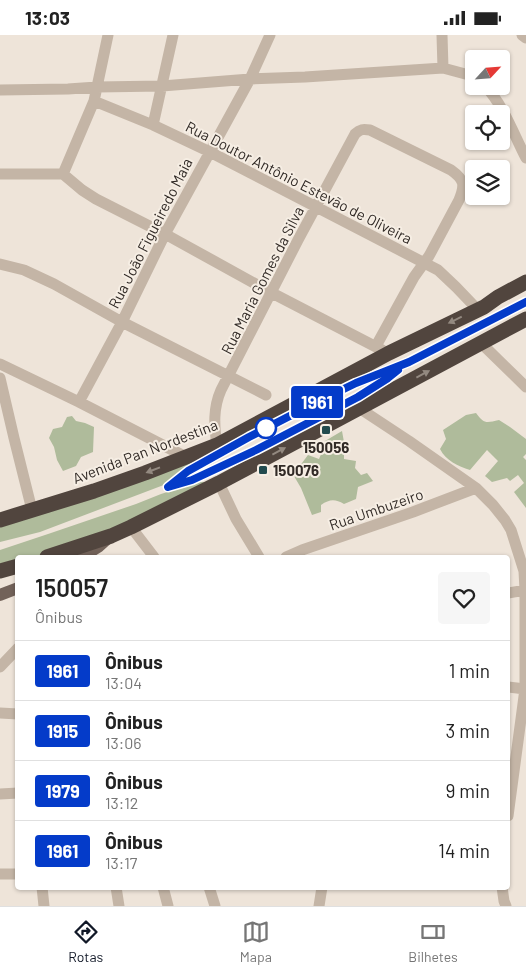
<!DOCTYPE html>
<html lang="pt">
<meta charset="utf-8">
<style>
body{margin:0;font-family:Barlow,sans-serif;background:#f6f6f6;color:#222;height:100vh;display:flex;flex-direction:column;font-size:19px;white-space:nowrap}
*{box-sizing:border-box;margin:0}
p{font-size:16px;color:#767676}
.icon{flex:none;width:28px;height:28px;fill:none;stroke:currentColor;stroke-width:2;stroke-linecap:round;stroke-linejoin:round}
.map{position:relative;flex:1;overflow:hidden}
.side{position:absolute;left:15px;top:520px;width:495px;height:335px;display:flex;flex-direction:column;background:#fff;border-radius:5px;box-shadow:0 1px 4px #0004}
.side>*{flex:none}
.badge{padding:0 10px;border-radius:4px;font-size:18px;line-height:32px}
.needle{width:32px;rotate:64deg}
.fabs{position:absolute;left:465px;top:15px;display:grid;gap:10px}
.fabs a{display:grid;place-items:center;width:45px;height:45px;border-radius:5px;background:#fff;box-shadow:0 1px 4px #0004;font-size:25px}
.map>.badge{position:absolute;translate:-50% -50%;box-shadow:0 0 0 2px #fff}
.round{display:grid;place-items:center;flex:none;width:52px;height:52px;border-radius:5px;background:#f6f6f6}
.head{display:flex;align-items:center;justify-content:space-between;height:85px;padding:0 20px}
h1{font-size:24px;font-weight:600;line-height:38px}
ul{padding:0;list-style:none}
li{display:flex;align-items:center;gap:15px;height:60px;padding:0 20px;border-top:1px solid #e0e0e0}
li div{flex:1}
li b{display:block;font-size:19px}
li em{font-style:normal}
li .badge{min-width:55px;font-weight:700;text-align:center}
.status{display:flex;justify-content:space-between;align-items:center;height:35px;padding:0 25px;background:#fff;direction:ltr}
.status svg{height:14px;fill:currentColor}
.menu{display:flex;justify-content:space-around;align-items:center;height:70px;border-top:1px solid #e0e0e0;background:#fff;font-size:14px;color:#767676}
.menu a{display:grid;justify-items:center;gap:2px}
.menu .current{color:#111827}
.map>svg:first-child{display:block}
.green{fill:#afbb9b}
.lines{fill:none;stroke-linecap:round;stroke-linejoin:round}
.minor{stroke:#c4b5a6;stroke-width:11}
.major{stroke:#726259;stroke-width:12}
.highway{stroke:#51453e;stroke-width:15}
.oneway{fill:#938980}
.line-casing{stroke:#fff;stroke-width:11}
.line{stroke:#043bc9;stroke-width:8}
.stop-dot{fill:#fff;stroke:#043bc9;stroke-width:2.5}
.poi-dot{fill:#214a4e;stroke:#f6eee4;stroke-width:2}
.labels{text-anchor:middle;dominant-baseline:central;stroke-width:4;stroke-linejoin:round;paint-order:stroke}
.street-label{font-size:15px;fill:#312a26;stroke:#f6eee4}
.poi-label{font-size:15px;font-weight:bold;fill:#312a26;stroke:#f6eee4}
</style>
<div class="status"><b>13:03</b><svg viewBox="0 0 49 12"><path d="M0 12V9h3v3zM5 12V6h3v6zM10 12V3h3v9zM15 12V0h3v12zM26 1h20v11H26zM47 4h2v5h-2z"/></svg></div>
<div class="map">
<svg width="526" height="871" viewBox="0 0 526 871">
<rect width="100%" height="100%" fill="#eee4d9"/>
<path class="green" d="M476 378C484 389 486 388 499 385L510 392 526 404V419L523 422 526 425V473L514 457 524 448 518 440 510 446 507 443 492 447 485 441 498 426 487 415 470 435C458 431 446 426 440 414L446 404 443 395 466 380Z
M72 381 76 386 85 388 94 392 93 417 81 422 76 431 63 436 57 425 54 412 49 403 53 394 62 392 67 382Z
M342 396 344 407V424L356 426 355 433 361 440 367 438 373 446 358 452 356 464 344 469C335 464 330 464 321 470V477L312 480 301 453 291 436 302 428 308 420 319 424 322 417 325 406Z
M225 411 187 433 169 448 40 497 0 507V489Z
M199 447H213L122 490 44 520 18 522 17 524 0 529V515L51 498 136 469 161 459Z"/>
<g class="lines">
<path class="minor" d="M442 0 443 33
M522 0 526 3
M485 51C503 69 514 100 526 123
M0 55 68 54 97 52 162 51 250 44 270 0
M94 66 153 90 210 117 438 235 456 252 478 275
M153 90 173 0
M0 139H63L82 155 96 164 165 199 272 258 382 315
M63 139 94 66 108 0
M0 229 24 235 54 249 122 287 266 360
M481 308 526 352
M0 329 79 367 186 422
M0 343 14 403 32 475
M79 367 122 287 165 199 250 44 305 42 443 33 469 40 474 43
M359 373 409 406 476 453 493 470 505 485 511 495 524 536 525 555V654L508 781
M217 410C214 391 213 373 221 355L298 205 355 99C360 94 363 94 370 95L451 135C465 145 465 150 459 165L429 221 414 242 376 311
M219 448 236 484 259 522
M131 492 154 522
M286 522 302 515 413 477 476 453
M508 558 526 555
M0 632 18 613
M508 652 525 654
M0 678 18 679
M0 759 18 758
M0 839H18
M42 852 44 871
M116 852 119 871
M163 852 168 871
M209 852 215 871
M502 852 504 866 506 871
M319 871 322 852"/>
<path class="major" d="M82 522 98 512 108 503
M0 560 18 553"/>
<path class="highway" d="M0 485 94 456 145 438 217 410 389 318 484 272 498 262 526 247
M47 522 111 501 131 492 219 448 526 284
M0 536 18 531"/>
</g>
<defs><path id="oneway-solid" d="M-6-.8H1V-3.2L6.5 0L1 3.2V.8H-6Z" transform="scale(1.25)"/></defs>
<g class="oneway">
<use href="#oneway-solid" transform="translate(455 285) rotate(154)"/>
<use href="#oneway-solid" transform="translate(423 339) rotate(-28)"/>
<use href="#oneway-solid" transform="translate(279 416) rotate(-28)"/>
<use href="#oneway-solid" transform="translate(153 435) rotate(159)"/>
</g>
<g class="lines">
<g class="line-casing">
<path id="line" d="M398 335 388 343 358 362 256 415 192 445 168 452 188 436 249 402 311 370 356 348 409 327 526 267"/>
</g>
<use href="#line" class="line"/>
</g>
<circle class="stop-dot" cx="266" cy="393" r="10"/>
<g class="poi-dot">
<rect x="321" y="390" width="10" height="10" rx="2.5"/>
<rect x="258" y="430" width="10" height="10" rx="2.5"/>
</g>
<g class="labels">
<g class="street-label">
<text transform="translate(299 147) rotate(27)">Rua Doutor Antônio Estevão de Oliveira</text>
<text transform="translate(150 198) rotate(-63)">Rua João Figueiredo Maia</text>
<text transform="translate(262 245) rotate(-63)">Rua Maria Gomes da Silva</text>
<text transform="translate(145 416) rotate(-21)">Avenida Pan Nordestina</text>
<text transform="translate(376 474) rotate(-19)">Rua Umbuzeiro</text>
</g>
<g class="poi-label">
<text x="326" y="412">150056</text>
<text x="273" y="435" text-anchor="start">150076</text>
</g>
</g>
</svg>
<div class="fabs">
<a><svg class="needle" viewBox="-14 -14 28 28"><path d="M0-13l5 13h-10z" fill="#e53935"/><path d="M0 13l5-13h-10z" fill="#767676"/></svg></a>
<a><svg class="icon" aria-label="locate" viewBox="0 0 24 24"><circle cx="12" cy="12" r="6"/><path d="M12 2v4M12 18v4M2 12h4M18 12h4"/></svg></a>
<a><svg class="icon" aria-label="layers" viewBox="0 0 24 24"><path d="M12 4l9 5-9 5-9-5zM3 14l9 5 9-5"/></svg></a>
</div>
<b class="badge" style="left:317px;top:367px;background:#043bc9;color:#fff">1961</b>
<section class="side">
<div class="head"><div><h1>150057</h1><p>Ônibus</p></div><a class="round"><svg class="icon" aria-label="heart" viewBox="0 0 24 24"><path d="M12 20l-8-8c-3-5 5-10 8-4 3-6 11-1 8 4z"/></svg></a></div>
<ul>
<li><span class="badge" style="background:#043bc9;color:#fff">1961</span><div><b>Ônibus</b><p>13:04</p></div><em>1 min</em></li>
<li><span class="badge" style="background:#043bc9;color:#fff">1915</span><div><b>Ônibus</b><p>13:06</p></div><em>3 min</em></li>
<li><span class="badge" style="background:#043bc9;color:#fff">1979</span><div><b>Ônibus</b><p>13:12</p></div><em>9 min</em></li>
<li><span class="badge" style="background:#043bc9;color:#fff">1961</span><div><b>Ônibus</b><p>13:17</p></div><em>14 min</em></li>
</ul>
</section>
</div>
<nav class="menu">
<a class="current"><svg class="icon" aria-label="directions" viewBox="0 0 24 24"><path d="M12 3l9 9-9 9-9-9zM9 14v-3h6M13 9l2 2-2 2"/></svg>Rotas</a>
<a><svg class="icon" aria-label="map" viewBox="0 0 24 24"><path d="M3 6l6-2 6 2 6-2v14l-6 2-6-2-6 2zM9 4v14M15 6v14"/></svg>Mapa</a>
<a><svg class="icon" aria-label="tickets" viewBox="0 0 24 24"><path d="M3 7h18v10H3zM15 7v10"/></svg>Bilhetes</a>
</nav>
